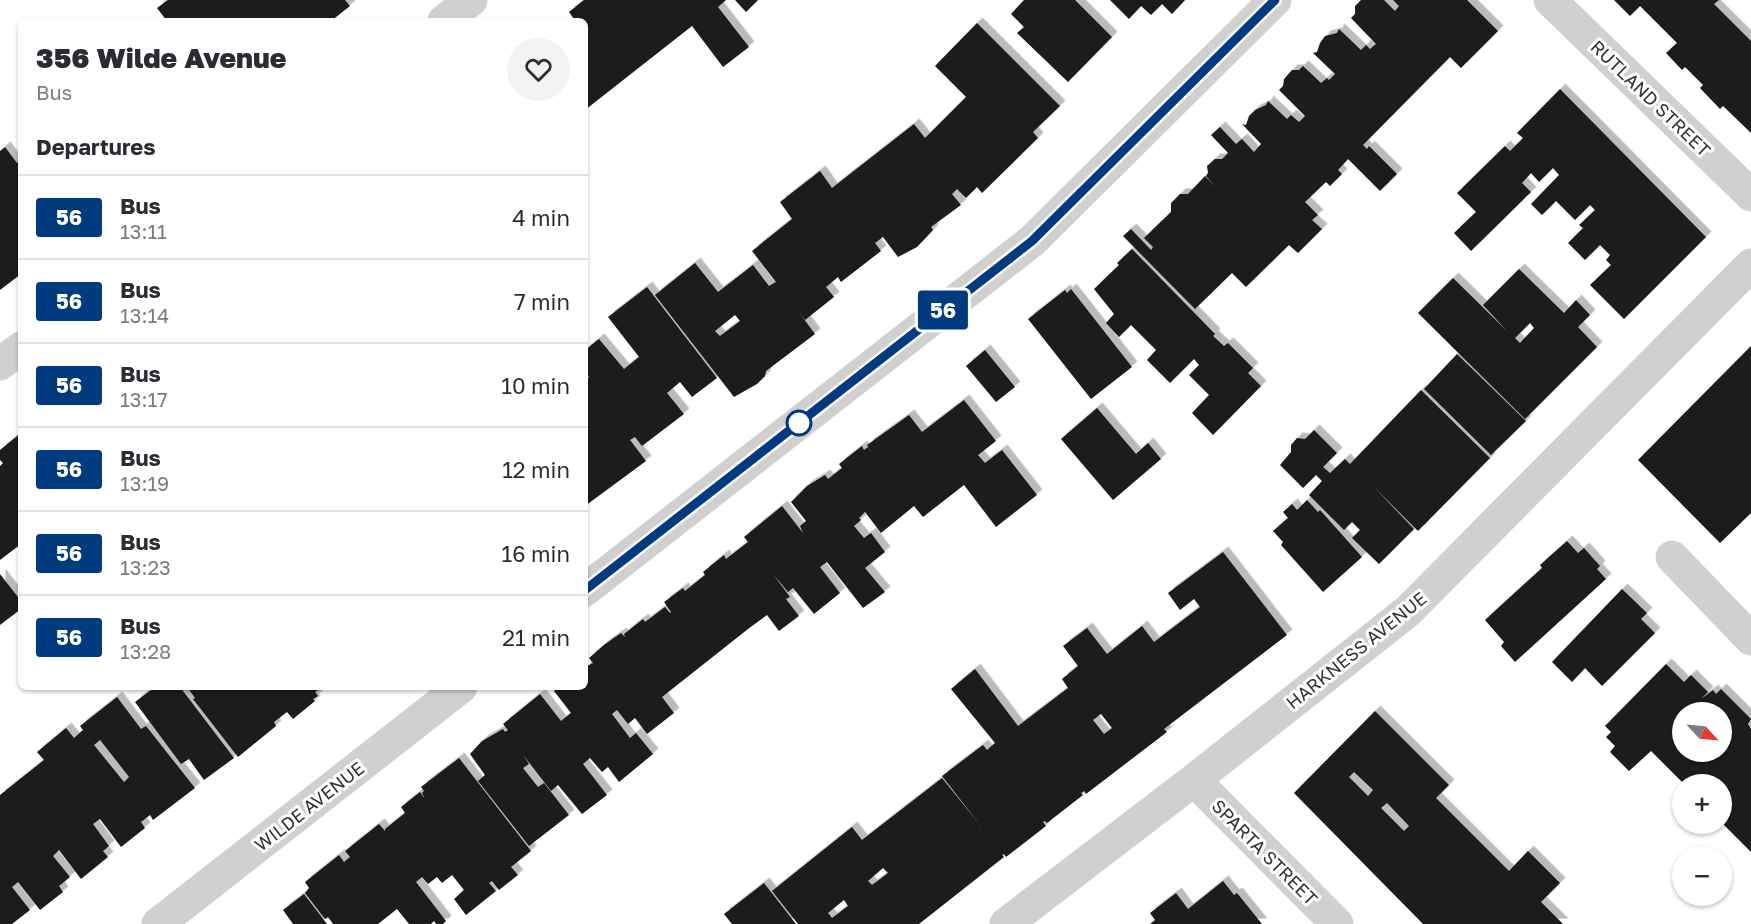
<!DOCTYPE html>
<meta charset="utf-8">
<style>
body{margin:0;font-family:"Golos Text",sans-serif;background:#f2f2f3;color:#2b2b33;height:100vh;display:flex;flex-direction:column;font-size:22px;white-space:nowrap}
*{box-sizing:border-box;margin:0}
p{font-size:20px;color:#7c7c81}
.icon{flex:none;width:33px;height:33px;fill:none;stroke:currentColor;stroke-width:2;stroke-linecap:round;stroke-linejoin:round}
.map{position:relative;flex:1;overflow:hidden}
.sheet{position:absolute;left:18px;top:18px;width:570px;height:672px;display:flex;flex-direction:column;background:#fff;border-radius:9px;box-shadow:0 2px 4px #0004}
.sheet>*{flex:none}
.badge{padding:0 12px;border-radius:4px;font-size:21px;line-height:39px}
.needle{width:39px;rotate:116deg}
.tools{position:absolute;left:1672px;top:702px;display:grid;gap:12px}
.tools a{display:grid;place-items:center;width:60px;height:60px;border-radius:50%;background:#fff;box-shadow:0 2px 4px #0004;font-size:30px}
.map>.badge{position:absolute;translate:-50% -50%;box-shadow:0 0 0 3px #fff}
h2{padding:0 18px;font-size:22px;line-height:54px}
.round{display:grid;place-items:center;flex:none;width:63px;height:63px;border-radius:32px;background:#f2f2f3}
.overview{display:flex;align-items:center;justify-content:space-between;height:102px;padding:0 18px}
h1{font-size:28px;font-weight:800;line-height:45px}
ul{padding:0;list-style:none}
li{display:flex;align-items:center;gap:18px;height:84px;padding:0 18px;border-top:2px solid #e1e1e2}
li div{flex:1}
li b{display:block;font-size:22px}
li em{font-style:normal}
li .badge{min-width:66px;font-weight:700;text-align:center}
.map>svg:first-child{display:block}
.building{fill:#1a1a1a;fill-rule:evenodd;filter:url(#shadow)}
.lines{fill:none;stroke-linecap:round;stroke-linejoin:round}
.minor{stroke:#d0d0d0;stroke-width:33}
.line-casing{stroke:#fff;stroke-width:14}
.line{stroke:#003b80;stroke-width:9}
.stop-dot{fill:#fff;stroke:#003b80;stroke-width:3}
.labels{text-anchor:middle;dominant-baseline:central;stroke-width:6;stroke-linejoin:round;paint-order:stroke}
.street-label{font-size:18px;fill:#333;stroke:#fff}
</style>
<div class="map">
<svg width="1751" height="924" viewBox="0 0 1751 924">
<defs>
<filter id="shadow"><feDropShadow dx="5.5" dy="-5.5" stdDeviation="0" flood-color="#0004"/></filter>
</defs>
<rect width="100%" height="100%" fill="#fff"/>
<path class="building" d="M168 0H345L350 6 331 21H167L157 8Z
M584 0H726L718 7 749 47 723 67 692 26 585 110V21H571L574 19 569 12Z
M735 0H758L746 12Z
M1024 0H1075L1112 37 1068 82 1017 33 1024 27 1011 14Z
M1110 0H1185L1172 14 1162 4 1151 15 1141 6 1129 19Z
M1361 0H1384L1395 11 1399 6 1393 0H1467L1498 31 1461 68 1450 57 1363 145 1367 149 1369 146 1397 174 1380 191 1348 159 1338 170 1342 174 1330 186 1326 182 1305 202 1318 215 1312 220 1322 229 1298 253 1289 245 1246 287 1232 273 1195 309 1123 236 1131 229 1151 250 1153 247 1144 238 1171 212V203L1180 194H1188L1205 176 1214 185 1206 176 1208 173 1207 166 1215 159H1222L1228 153 1211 135 1220 127 1236 144 1242 139 1254 152 1261 144 1242 124 1246 125 1249 116 1255 110 1266 105 1268 101 1287 119 1291 115 1299 122 1305 116 1279 90 1283 86 1284 79 1292 70H1299L1303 66 1321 83 1327 78 1329 80 1335 74 1313 53 1317 52 1320 43 1325 36 1337 33 1339 29 1361 50 1366 45 1370 49 1376 44 1351 18 1355 14V6Z
M1614 0H1719L1714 4 1751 41V133L1723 106 1720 109 1700 88 1703 85 1685 67 1682 70 1666 53 1677 43 1640 6 1630 16Z
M977 23 1060 106 1033 132 1038 138 982 193 977 187 966 198 957 189 952 194 961 205 931 227 933 230 917 247 898 257 883 237 875 243 881 251 841 282 838 277 826 287 834 297 805 320 795 307 815 334 766 371 765 376 757 384 734 397 655 295 695 263 718 292 753 265 769 286 776 282 752 251 792 219 780 202 820 171 832 188 914 124 925 138 966 97 935 66ZM735 315 740 321 720 336 715 331Z
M1560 89 1706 237 1624 319 1590 285 1611 265 1606 260 1610 255 1600 245 1585 260 1568 243 1583 228 1579 225 1595 210 1590 205 1575 220 1556 201 1542 215 1531 204 1559 175 1553 168 1539 182 1531 173 1522 183 1531 192 1471 251 1454 233 1476 212 1457 193 1505 146 1510 151 1523 138 1517 133Z
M5 147 17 163 21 160V274L0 290V151Z
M1132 249 1215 334 1213 336 1224 346 1228 343 1253 368 1248 373 1261 386 1213 435 1192 413 1209 395 1189 375 1199 365 1194 359 1170 383 1147 360 1156 350 1131 325 1119 337 1106 323 1114 314 1094 289 1119 265 1117 263Z
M1519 269 1564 313 1576 300 1590 315 1578 327 1597 347 1525 419 1418 313 1453 278 1507 331 1483 305ZM1530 323 1534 328 1520 343 1515 338Z
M647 287 717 378 692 397 680 382 667 393 684 414 642 446 635 437 630 440 646 461 585 506V380L589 377 585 373V350L599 339 624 369 639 357 608 317Z
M1071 289 1132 367 1091 399 1028 319 1065 290 1067 293Z
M1751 346V513L1720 543 1638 460Z
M985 350 1015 387 996 402 966 366Z
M1457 354 1526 421 1491 455 1424 389Z
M1421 390 1490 458 1418 531 1372 485 1414 529 1379 564 1352 538 1360 530 1352 522 1344 530 1309 495 1322 481 1316 475 1303 488 1280 465 1291 452V445L1297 438 1305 439 1314 430 1337 453 1323 467 1330 473 1345 459 1350 464Z
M964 400 996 441 978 455 985 463 1002 450 1037 495 996 527 964 485 923 517 914 506 881 533 865 512 859 518 861 520 854 526 864 538 871 533 885 552 865 568 885 592 863 608 827 562 820 567 840 593 814 614 793 588 788 592 773 574 790 597 786 599 799 616 779 631 767 615 748 629 662 697 674 713 647 734 635 718 628 724 617 710 612 714 630 738 636 733 653 754 619 782 608 767 602 772 590 758 583 764 607 795 582 814 558 785 551 791 523 755 529 764 523 768 538 787 544 783 569 815 529 846 478 781 485 775 470 754 482 741 503 729 505 732 508 730 503 724 540 694 561 721 571 713 554 691 557 687H585V667L593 663 589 658 604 645 621 633 625 637 624 634 643 619 645 622 665 607 670 613 671 612 664 602 683 588 685 591 705 575 703 572 724 555 726 559 748 542 744 537 782 506 803 533 800 526 806 521 791 502 807 486 825 475 828 479 842 468 839 464 862 446 864 450 868 447 874 456 867 445 909 415 922 432Z
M1097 408 1136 454 1148 443 1161 459 1113 500 1061 439Z
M21 433V544L0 560V466L3 463 0 460V450Z
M1307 500 1318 512 1320 510 1362 557 1323 592 1281 545 1283 542 1273 531 1288 518 1283 512 1292 504 1297 510Z
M1567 541 1578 553 1584 548 1600 566 1597 569 1606 579 1515 662 1501 646 1504 642 1485 620 1542 568 1540 565Z
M1223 552 1287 635 1164 729 1167 732 1086 794 1084 791 1081 793 1083 795 1047 823 1045 821 1043 822 1046 826 1006 857 1004 854 1002 855 1004 857 919 924H798L772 891 852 827 862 840 942 778 981 826 942 776 983 745 987 750 995 743 951 689 975 669 1018 726 1068 688 1062 679 1078 666 1063 646 1087 628 1107 654 1142 626 1154 642 1200 607 1194 599 1180 610 1168 593ZM1101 714 1112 728 1104 734 1093 720ZM883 868 888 873 872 885 868 881ZM844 900 848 906 832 918 828 913Z
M0 574 21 601V609L0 625Z
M1622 589 1647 613 1641 619 1655 633 1602 686 1585 668 1572 682 1552 662Z
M1666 664 1684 682 1691 675 1708 692 1701 699 1713 690 1716 694 1721 689 1751 719 1748 724 1751 729V852L1722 823V784H1684L1651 751 1629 771 1610 752 1615 746 1606 737 1611 732 1605 726ZM1683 712H1722V752H1683Z
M155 687H180L234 758 204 780 189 759 181 764 135 702Z
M187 687H322L315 692 318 696 313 699 315 701 293 719 287 712 274 722 276 726 238 757 193 699 195 698Z
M117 697 141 729 146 726 195 788 153 820 150 815 141 822 145 828 121 847 100 819 93 824 109 846 103 851 108 857 81 879 59 850 53 856 70 877 59 886 63 892 40 910 18 882 12 887 30 910 12 924H0V795L44 760 37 752 66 728 74 738 83 730 80 726ZM100 740 129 777 124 782 94 745Z
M1375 711 1449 785 1436 798 1509 871 1528 851 1560 883 1541 902 1563 924H1423L1294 793ZM1354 772 1373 790 1368 796 1349 777ZM1387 803 1409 826 1404 831 1381 808Z
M459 758 531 851 511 867 518 875 499 890 492 881 489 883 496 891 466 915 454 899 464 890 452 875 442 883 437 877 428 884 422 877 416 882 446 921 443 924H436L434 921 431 924H409L397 909 378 924H333L328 917 325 919 305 893 309 888 305 882 339 855 344 862 350 857 345 851 379 824 385 831V829L405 813 401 807 420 792 425 799 422 793 424 791 421 787Z
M1223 881 1234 895 1237 893 1262 924H1150L1155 920 1150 913 1176 893 1188 909Z
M764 883 796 924H732L724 914Z
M304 894 327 924H293L283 910Z"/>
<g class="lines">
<path class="minor" d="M1550 0 1751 195
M444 21 471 0
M0 364 21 348
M1672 557 1751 639
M585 590 1032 241 1275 0
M1194 780 1337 924
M158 924 461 687
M1006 924 1194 780 1408 611 1751 265"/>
</g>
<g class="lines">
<g class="line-casing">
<path id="line" d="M585 590 1032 241 1275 0"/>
</g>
<use href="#line" class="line"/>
</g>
<circle class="stop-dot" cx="799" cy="423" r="12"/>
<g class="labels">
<g class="street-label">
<text transform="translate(1651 98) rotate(44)">RUTLAND STREET</text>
<text transform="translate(1356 650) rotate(-39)">HARKNESS AVENUE</text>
<text transform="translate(309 806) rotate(-38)">WILDE AVENUE</text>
<text transform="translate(1265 852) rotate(45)">SPARTA STREET</text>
</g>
</g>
</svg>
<div class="tools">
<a><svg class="needle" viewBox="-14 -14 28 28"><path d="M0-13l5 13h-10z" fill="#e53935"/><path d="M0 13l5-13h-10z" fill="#7c7c81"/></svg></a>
<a>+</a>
<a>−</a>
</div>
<b class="badge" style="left:943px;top:310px;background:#003b80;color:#fff">56</b>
<section class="sheet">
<div class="overview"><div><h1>356 Wilde Avenue</h1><p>Bus</p></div><a class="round"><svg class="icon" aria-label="heart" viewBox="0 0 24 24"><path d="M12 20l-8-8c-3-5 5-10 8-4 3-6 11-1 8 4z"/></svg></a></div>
<h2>Departures</h2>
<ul>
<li><span class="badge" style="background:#003b80;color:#fff">56</span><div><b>Bus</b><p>13:11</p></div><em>4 min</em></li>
<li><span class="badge" style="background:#003b80;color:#fff">56</span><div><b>Bus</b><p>13:14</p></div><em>7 min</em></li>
<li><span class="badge" style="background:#003b80;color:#fff">56</span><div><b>Bus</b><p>13:17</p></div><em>10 min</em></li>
<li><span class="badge" style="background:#003b80;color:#fff">56</span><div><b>Bus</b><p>13:19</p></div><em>12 min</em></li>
<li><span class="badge" style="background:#003b80;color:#fff">56</span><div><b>Bus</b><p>13:23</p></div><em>16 min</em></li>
<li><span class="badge" style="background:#003b80;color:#fff">56</span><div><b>Bus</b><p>13:28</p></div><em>21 min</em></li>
</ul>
</section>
</div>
